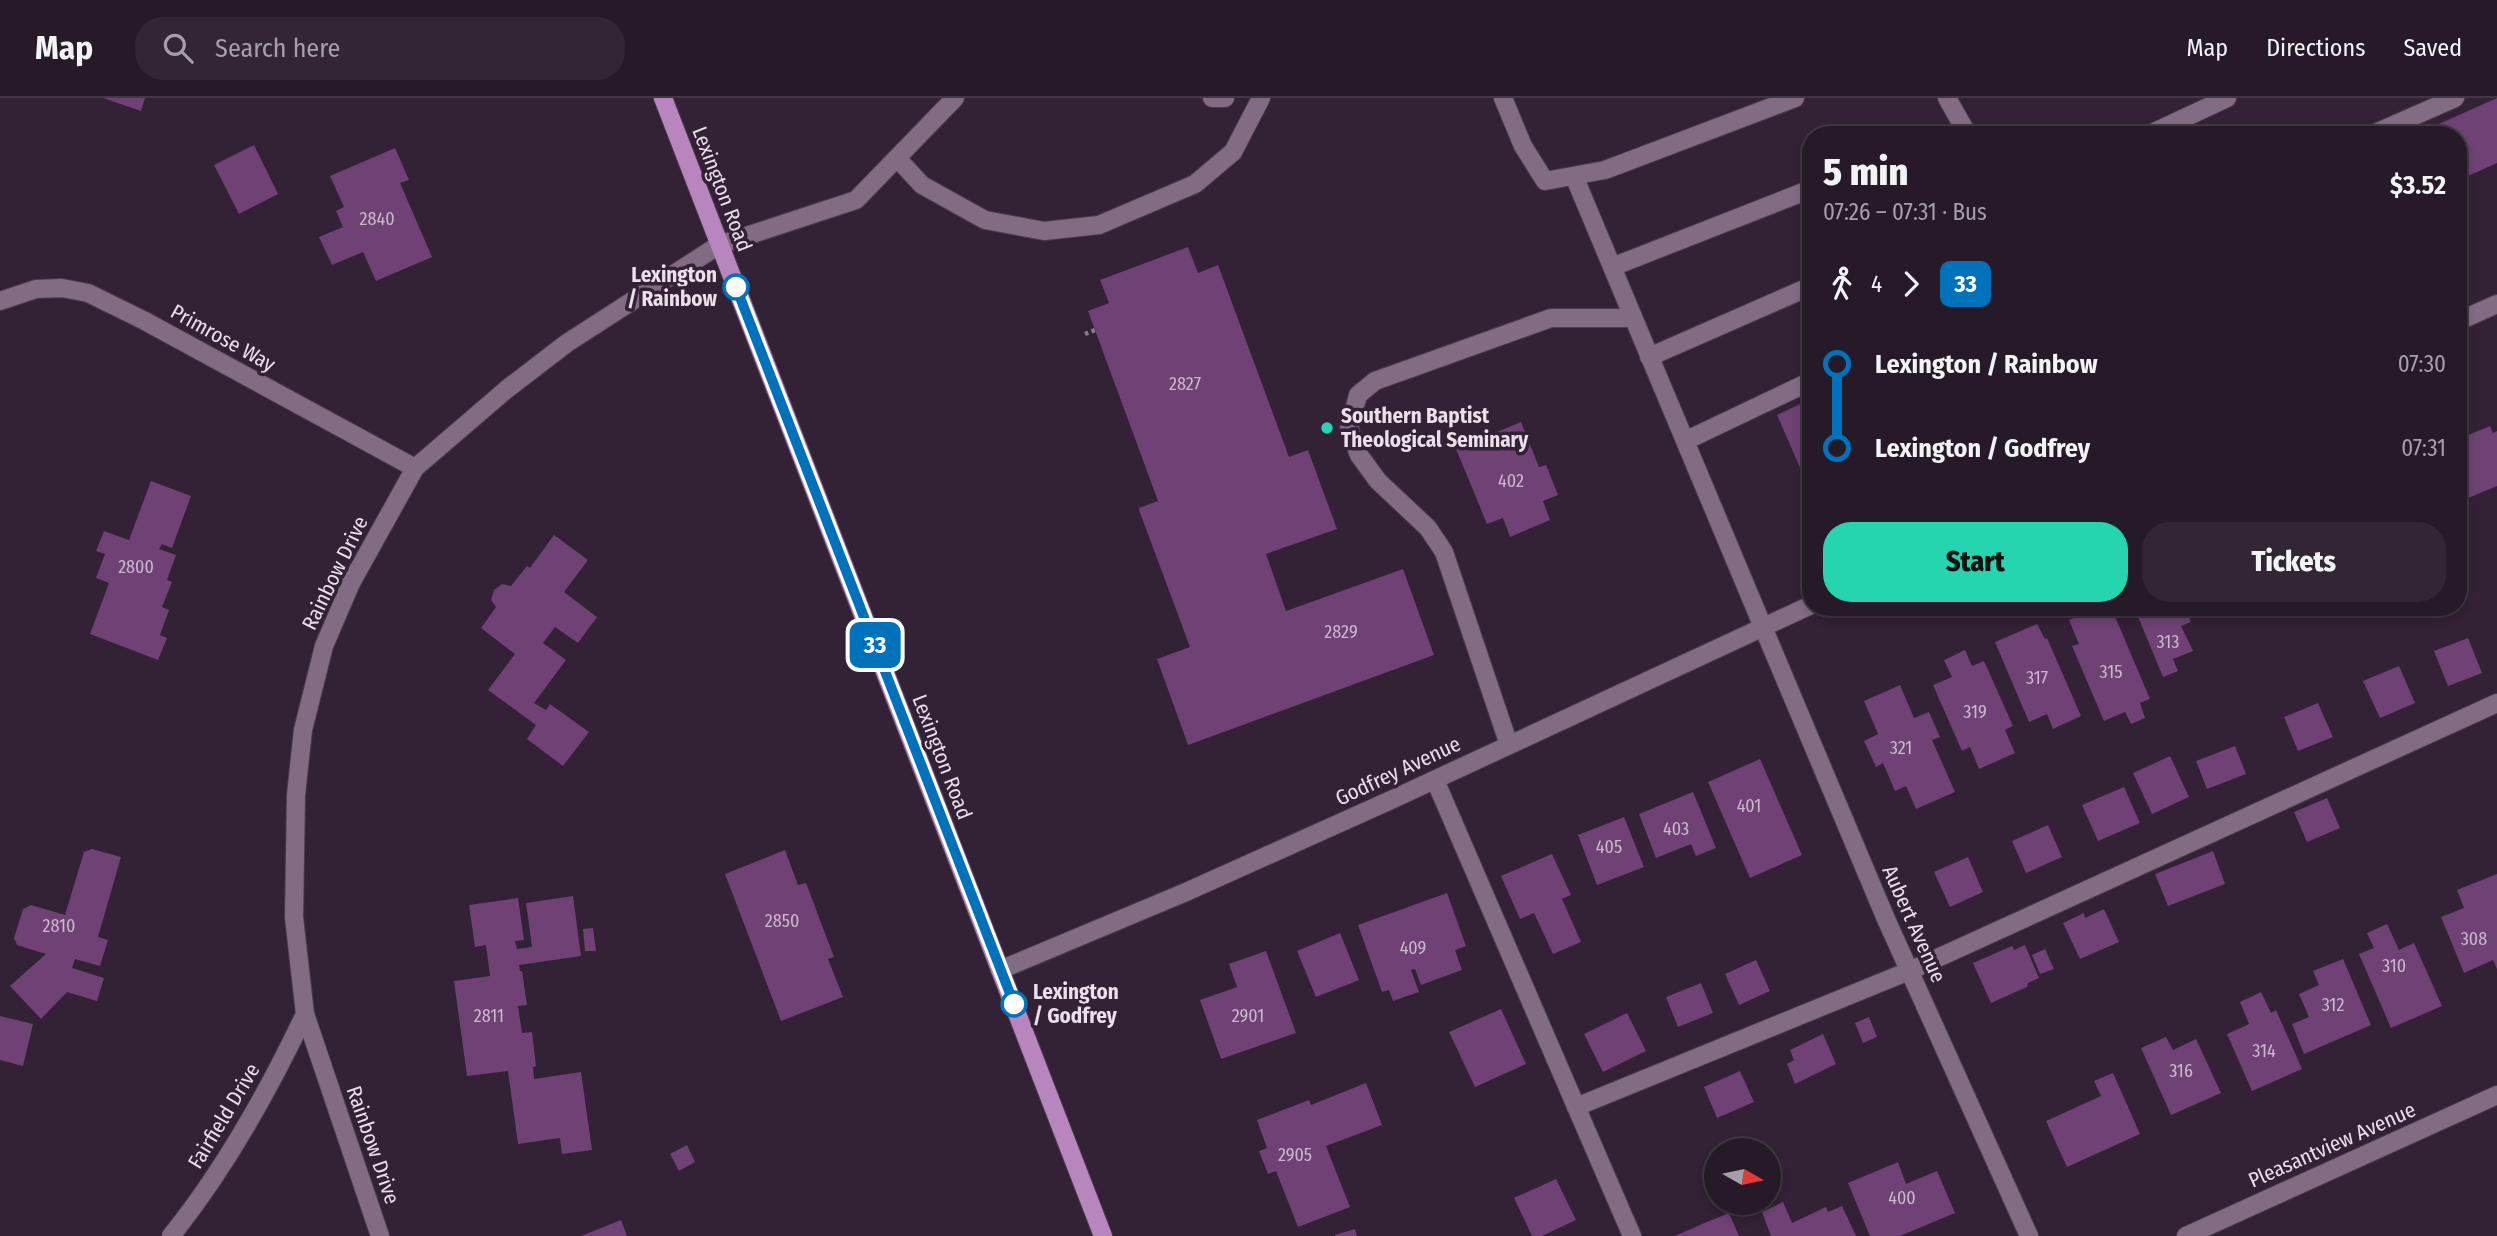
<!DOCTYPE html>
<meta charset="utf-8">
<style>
body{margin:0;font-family:"Fira Sans Condensed",sans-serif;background:#322634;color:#f1f3f6;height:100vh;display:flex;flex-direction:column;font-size:26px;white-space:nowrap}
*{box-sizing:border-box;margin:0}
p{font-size:23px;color:#a4a0a8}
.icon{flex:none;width:38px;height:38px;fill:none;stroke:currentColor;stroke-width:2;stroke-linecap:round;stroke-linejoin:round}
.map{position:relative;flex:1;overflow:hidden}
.details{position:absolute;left:1802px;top:28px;width:665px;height:490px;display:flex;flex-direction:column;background:#261928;border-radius:28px;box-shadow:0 4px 10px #0003,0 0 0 2px #423845}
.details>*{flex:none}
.badge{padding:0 14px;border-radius:10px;font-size:24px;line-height:46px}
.needle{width:46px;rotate:99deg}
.controls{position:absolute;left:1704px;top:1040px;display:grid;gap:14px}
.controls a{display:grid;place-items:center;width:77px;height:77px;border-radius:50%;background:#261928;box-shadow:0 4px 10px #0003,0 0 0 2px #423845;font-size:35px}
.map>.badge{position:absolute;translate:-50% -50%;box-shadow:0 0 0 4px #fff}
.legs{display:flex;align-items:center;gap:10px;height:77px;padding:0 21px;font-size:23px}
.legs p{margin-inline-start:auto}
.head{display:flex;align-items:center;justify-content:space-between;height:119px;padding:0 21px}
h1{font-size:38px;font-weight:800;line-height:52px}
.primary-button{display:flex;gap:14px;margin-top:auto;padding:14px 21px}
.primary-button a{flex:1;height:80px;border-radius:28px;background:#24d5af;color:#111;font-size:28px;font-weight:800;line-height:80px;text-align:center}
.primary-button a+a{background:#322634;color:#f1f3f6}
ul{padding:0 21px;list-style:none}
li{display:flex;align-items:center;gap:24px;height:84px;font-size:26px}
li i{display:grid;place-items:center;width:10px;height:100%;margin:0 9px;background:currentColor}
li i::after{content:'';width:18px;height:18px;margin:-9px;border:5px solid;border-radius:50%;background:#261928}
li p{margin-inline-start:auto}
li:first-child i{background:linear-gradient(#0000 50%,currentColor 0)}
li:last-child i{background:linear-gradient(currentColor 50%,#0000 0)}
header{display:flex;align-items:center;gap:42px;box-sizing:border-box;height:98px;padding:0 35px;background:#261928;border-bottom:2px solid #423845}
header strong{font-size:33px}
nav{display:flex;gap:38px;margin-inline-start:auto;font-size:24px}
.search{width:490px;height:63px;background:#322634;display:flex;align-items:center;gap:18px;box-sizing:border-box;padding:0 24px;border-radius:28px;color:#a4a0a8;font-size:26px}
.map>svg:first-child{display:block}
.building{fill:#6f4175}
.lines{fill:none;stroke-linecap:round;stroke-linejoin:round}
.lane-casing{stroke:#4c3d4e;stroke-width:20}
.street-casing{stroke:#4c3d4e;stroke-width:20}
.primary-casing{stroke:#4c3d4e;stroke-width:20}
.path{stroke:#8a7b8c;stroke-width:4.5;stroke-dasharray:3.5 3.5;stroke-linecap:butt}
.lane{stroke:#826c84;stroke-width:18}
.street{stroke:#826c84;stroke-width:18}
.primary{stroke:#b985bf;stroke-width:18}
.line-1-casing{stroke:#fff;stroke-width:16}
.line-1{stroke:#0072bc;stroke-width:10}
.stop-1-dot{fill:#fff;stroke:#0072bc;stroke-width:3.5}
.poi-dot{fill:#24d5af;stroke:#332135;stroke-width:2.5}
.labels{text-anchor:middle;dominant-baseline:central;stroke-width:7;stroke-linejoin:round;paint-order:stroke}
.number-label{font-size:18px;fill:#ccb8ce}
.street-label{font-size:21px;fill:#ebdfec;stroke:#332135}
.stop-label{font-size:21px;font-weight:bold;fill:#ebdfec;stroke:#332135;text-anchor:end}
.poi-label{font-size:21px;font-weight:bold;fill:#ebdfec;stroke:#332135;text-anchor:start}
</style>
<header>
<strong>Map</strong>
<div class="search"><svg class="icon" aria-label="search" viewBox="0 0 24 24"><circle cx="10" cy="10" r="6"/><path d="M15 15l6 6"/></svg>Search here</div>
<nav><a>Map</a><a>Directions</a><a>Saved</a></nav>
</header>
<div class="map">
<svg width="2497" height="1138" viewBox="0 0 2497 1138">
<rect width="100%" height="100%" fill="#332135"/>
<path class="building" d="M103 0H145L141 13Z
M2497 0V65L2459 82V37H2414Z
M254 47 278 96 239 116 214 67Z
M395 50 409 82 400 85 432 159 376 183 363 154 332 167 319 139 343 129 336 113 344 109 330 78Z
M1188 149 1198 175 1218 167 1289 359 1308 352 1337 431 1266 456 1286 513 1403 471 1434 557 1188 647 1157 561 1190 549 1139 412V410L1158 403 1088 213 1109 205 1100 182Z
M1811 301V370L1802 374 1777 317Z
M1521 324 1539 369 1546 367 1558 397 1543 403 1550 422 1510 439 1503 420 1487 426 1456 351Z
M2490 328 2493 335 2497 333V388L2468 400 2459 377V350L2469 345 2466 338Z
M151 383 191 398 172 450 162 446 159 451 176 457 167 482 172 484 162 509 169 512 160 537 167 540 158 562 90 536 109 485 96 480 105 456 96 453 104 433 129 442Z
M554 437 588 462 564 494 597 519 578 545 555 529 543 545 566 562 534 605 546 612 550 606 589 634 563 668 527 641 536 627 488 592 515 556 481 530 496 509 491 502 494 492 502 486 511 488 527 468 530 470Z
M2098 509H2111L2150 601 2140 605 2145 620 2131 626 2125 614 2104 623 2072 548 2079 546 2069 522Z
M2134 509H2185L2191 524 2181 528 2193 553 2173 561 2178 573 2163 579Z
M2037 526 2045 541 2047 540 2081 618 2053 631 2047 616 2029 624 1995 544Z
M2468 540 2482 575 2448 588 2434 553Z
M1965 552 1972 568 1984 563 2013 628 2005 632 2015 655 1979 671 1970 649 1962 653 1933 587 1952 579 1944 562Z
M2399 568 2415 605 2380 620 2363 583Z
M1900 587 1914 620 1929 614 1940 639 1932 642 1955 694 1916 711 1906 688 1895 693 1883 665 1876 669 1864 643 1878 636 1864 603Z
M2318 605 2333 639 2298 653 2284 619Z
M2235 648 2246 676 2207 691 2196 663Z
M2170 658 2189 699 2152 716 2133 675Z
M1760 661 1802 757 1750 780 1708 684Z
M2124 689 2140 725 2098 743 2082 707Z
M1693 694 1716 750 1696 758 1691 746 1656 760 1639 716Z
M2327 700 2340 730 2307 744 2294 714Z
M1624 719 1644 769 1597 787 1578 737Z
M2048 727 2062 759 2026 775 2012 743Z
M92 751 121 759 98 839 108 842 100 868 75 861 72 870 104 880 97 903 67 894 41 921 10 888 46 856 17 847 14 840 23 811 31 807 65 817 84 754Z
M785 752 798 787 806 785 834 859 828 861 843 899 781 923 725 776Z
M2213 753 2225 786 2168 808 2155 776Z
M1552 756 1571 797 1562 801 1581 844 1553 856 1534 815 1520 821 1501 778Z
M1968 759 1983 794 1950 809 1934 774Z
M2497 776V871L2493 862 2464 875 2441 819 2464 810 2457 792Z
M1447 795 1466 848 1455 852 1462 872 1421 887 1415 871 1411 872 1419 894 1393 903 1389 892 1382 894 1358 827Z
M573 798 581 858 519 867 520 873H522L527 907 518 908 522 935 532 934 536 968 533 969 534 981 581 974 592 1052 562 1056 560 1040 518 1046 508 973 467 978 454 883 490 878 486 847 475 849 469 807 518 800 524 842 515 843 517 851 532 849 526 805Z
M2104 811 2119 844 2080 861 2063 825 2084 815 2085 820Z
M2387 826 2399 852 2414 845 2442 908 2391 930 2359 856 2374 850 2367 835Z
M593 830 596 853H585L583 831Z
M1340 835 1359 882 1316 899 1297 853Z
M2025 847 2039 880 2028 885 2027 889 1991 905 1973 865 2012 848 2014 852Z
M2045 851 2054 871 2040 876 2032 857Z
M1266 853 1296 935 1221 961 1200 902 1237 889 1229 866Z
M2343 861 2371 927 2304 956 2292 926 2309 919 2299 896 2319 887 2313 873Z
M1756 862 1770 893 1739 907 1725 876Z
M1701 885 1713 915 1678 929 1666 899Z
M2261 894 2271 915 2276 912 2302 971 2252 993 2227 936 2249 926 2240 904Z
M1501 911 1526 966 1475 989 1449 934Z
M1627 915 1646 953 1603 974 1584 936Z
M0 918 33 926 23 968 0 962Z
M1869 919 1877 939 1863 945 1855 925Z
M1823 936 1836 966 1795 986 1787 966 1794 962 1790 952Z
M2166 939 2173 952 2196 941 2221 995 2171 1017 2141 950Z
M1740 973 1754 1004 1717 1020 1704 989Z
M2113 975 2140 1036 2067 1069 2046 1023 2101 998 2094 983Z
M1366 985 1382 1027 1326 1048 1350 1109 1298 1129 1276 1073 1268 1076 1259 1053 1267 1050 1257 1022 1309 1002 1311 1007Z
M687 1047 695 1064 679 1073 670 1056Z
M1898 1064 1906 1086 1937 1073 1955 1115 1900 1138H1870L1848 1085Z
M1556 1081 1576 1122 1542 1138H1532L1514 1100Z
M1783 1104 1792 1125 1826 1109 1828 1114 1842 1108 1856 1138H1771L1762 1114Z
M1729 1115 1739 1138H1675L1702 1126Z
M621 1122 627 1138H581Z
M1355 1131 1357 1138H1335V1137Z"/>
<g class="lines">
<g class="lane-casing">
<path id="lane" d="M1212 0H1225
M1503 0 1523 48 1545 83 1605 72 1795 0
M1947 0 1968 37
M2148 37 2227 0
M2371 37 2455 0
M897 60 922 87 985 122 1044 133 1099 127 1195 86 1233 54 1261 0
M1574 78 1763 529
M719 147 856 102 955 0
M1612 169 1811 91
M1649 259 1811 188
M1685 343 1811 283
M1509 647 1444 454 1428 430 1378 383 1359 357 1349 331 1358 297 1375 283 1551 220H1633
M1435 682 1632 1138
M1576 1009 1909 873 2497 605"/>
</g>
<g class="street-casing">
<path id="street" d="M0 203 36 191 62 190 88 195 143 222 415 370
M2459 223 2497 206
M1763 529 1886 821 2029 1138
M1000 872 1186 794 1391 702 1811 507
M171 1138C225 1071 268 994 305 916
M380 1138 305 916 294 819 296 697 303 632 324 548 351 485 415 370 507 291 567 245 719 147
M2186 1138 2497 997"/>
</g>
<g class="primary-casing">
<path id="primary" d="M663 0 1103 1138"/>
</g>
<path class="path" d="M1085 236 1095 232"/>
<use href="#lane" class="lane"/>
<use href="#street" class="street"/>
<use href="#primary" class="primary"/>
</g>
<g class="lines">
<g class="line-1-casing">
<path id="line-1" d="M736 189 1014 906"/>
</g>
<use href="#line-1" class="line-1"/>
</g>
<g class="stop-1-dot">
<circle cx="736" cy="189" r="12"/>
<circle cx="1014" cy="906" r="12"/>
</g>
<circle class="poi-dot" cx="1327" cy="330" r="7"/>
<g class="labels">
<g class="number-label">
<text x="377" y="121">2840</text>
<text x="1185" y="286">2827</text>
<text x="1511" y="383">402</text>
<text x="136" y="469">2800</text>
<text x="1341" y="534">2829</text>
<text x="2168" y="544">313</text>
<text x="2111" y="574">315</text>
<text x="2037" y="580">317</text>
<text x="1975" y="614">319</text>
<text x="1901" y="650">321</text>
<text x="1749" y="708">401</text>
<text x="1676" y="731">403</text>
<text x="1609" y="749">405</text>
<text x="782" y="823">2850</text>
<text x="59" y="828">2810</text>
<text x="2474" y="841">308</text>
<text x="1413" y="850">409</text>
<text x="2394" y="868">310</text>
<text x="2333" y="907">312</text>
<text x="489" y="918">2811</text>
<text x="1248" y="918">2901</text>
<text x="2264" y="953">314</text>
<text x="2181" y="973">316</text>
<text x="1295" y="1057">2905</text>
<text x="1902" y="1100">400</text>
</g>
<g class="street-label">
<text transform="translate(722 91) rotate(69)">Lexington Road</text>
<text transform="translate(223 240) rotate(29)">Primrose Way</text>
<text transform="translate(335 475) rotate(-64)">Rainbow Drive</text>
<text transform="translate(942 659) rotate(69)">Lexington Road</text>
<text transform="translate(1398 673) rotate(-25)">Godfrey Avenue</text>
<text transform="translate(1914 826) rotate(66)">Aubert Avenue</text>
<text transform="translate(224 1018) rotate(-59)">Fairfield Drive</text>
<text transform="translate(373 1047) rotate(71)">Rainbow Drive</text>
<text transform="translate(2332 1047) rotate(-24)">Pleasantview Avenue</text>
</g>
<g class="stop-label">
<text x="717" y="177">Lexington<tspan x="717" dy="24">/ Rainbow</tspan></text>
<text x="1033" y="894" text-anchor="start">Lexington<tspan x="1033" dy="24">/ Godfrey</tspan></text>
</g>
<g class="poi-label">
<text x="1341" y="318">Southern Baptist<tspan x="1341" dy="24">Theological Seminary</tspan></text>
</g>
</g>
</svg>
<div class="controls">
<a><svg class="needle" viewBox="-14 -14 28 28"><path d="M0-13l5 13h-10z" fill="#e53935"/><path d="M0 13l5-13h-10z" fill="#a4a0a8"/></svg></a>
</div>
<b class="badge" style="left:875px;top:547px;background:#0072bc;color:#fff">33</b>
<section class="details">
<div class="head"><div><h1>5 min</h1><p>07:26 – 07:31 · Bus</p></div><b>$3.52</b></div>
<div class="legs"><svg class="icon" aria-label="walk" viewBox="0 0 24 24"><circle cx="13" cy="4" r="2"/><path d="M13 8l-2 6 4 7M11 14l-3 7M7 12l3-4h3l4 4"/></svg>4<svg class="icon" aria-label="forward" viewBox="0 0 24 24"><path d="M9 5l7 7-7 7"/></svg><b class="badge" style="background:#0072bc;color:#fff">33</b></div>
<ul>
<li><i style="color:#0072bc"></i><b>Lexington / Rainbow</b><p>07:30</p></li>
<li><i style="color:#0072bc"></i><b>Lexington / Godfrey</b><p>07:31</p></li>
</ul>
<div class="primary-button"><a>Start</a><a>Tickets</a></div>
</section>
</div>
